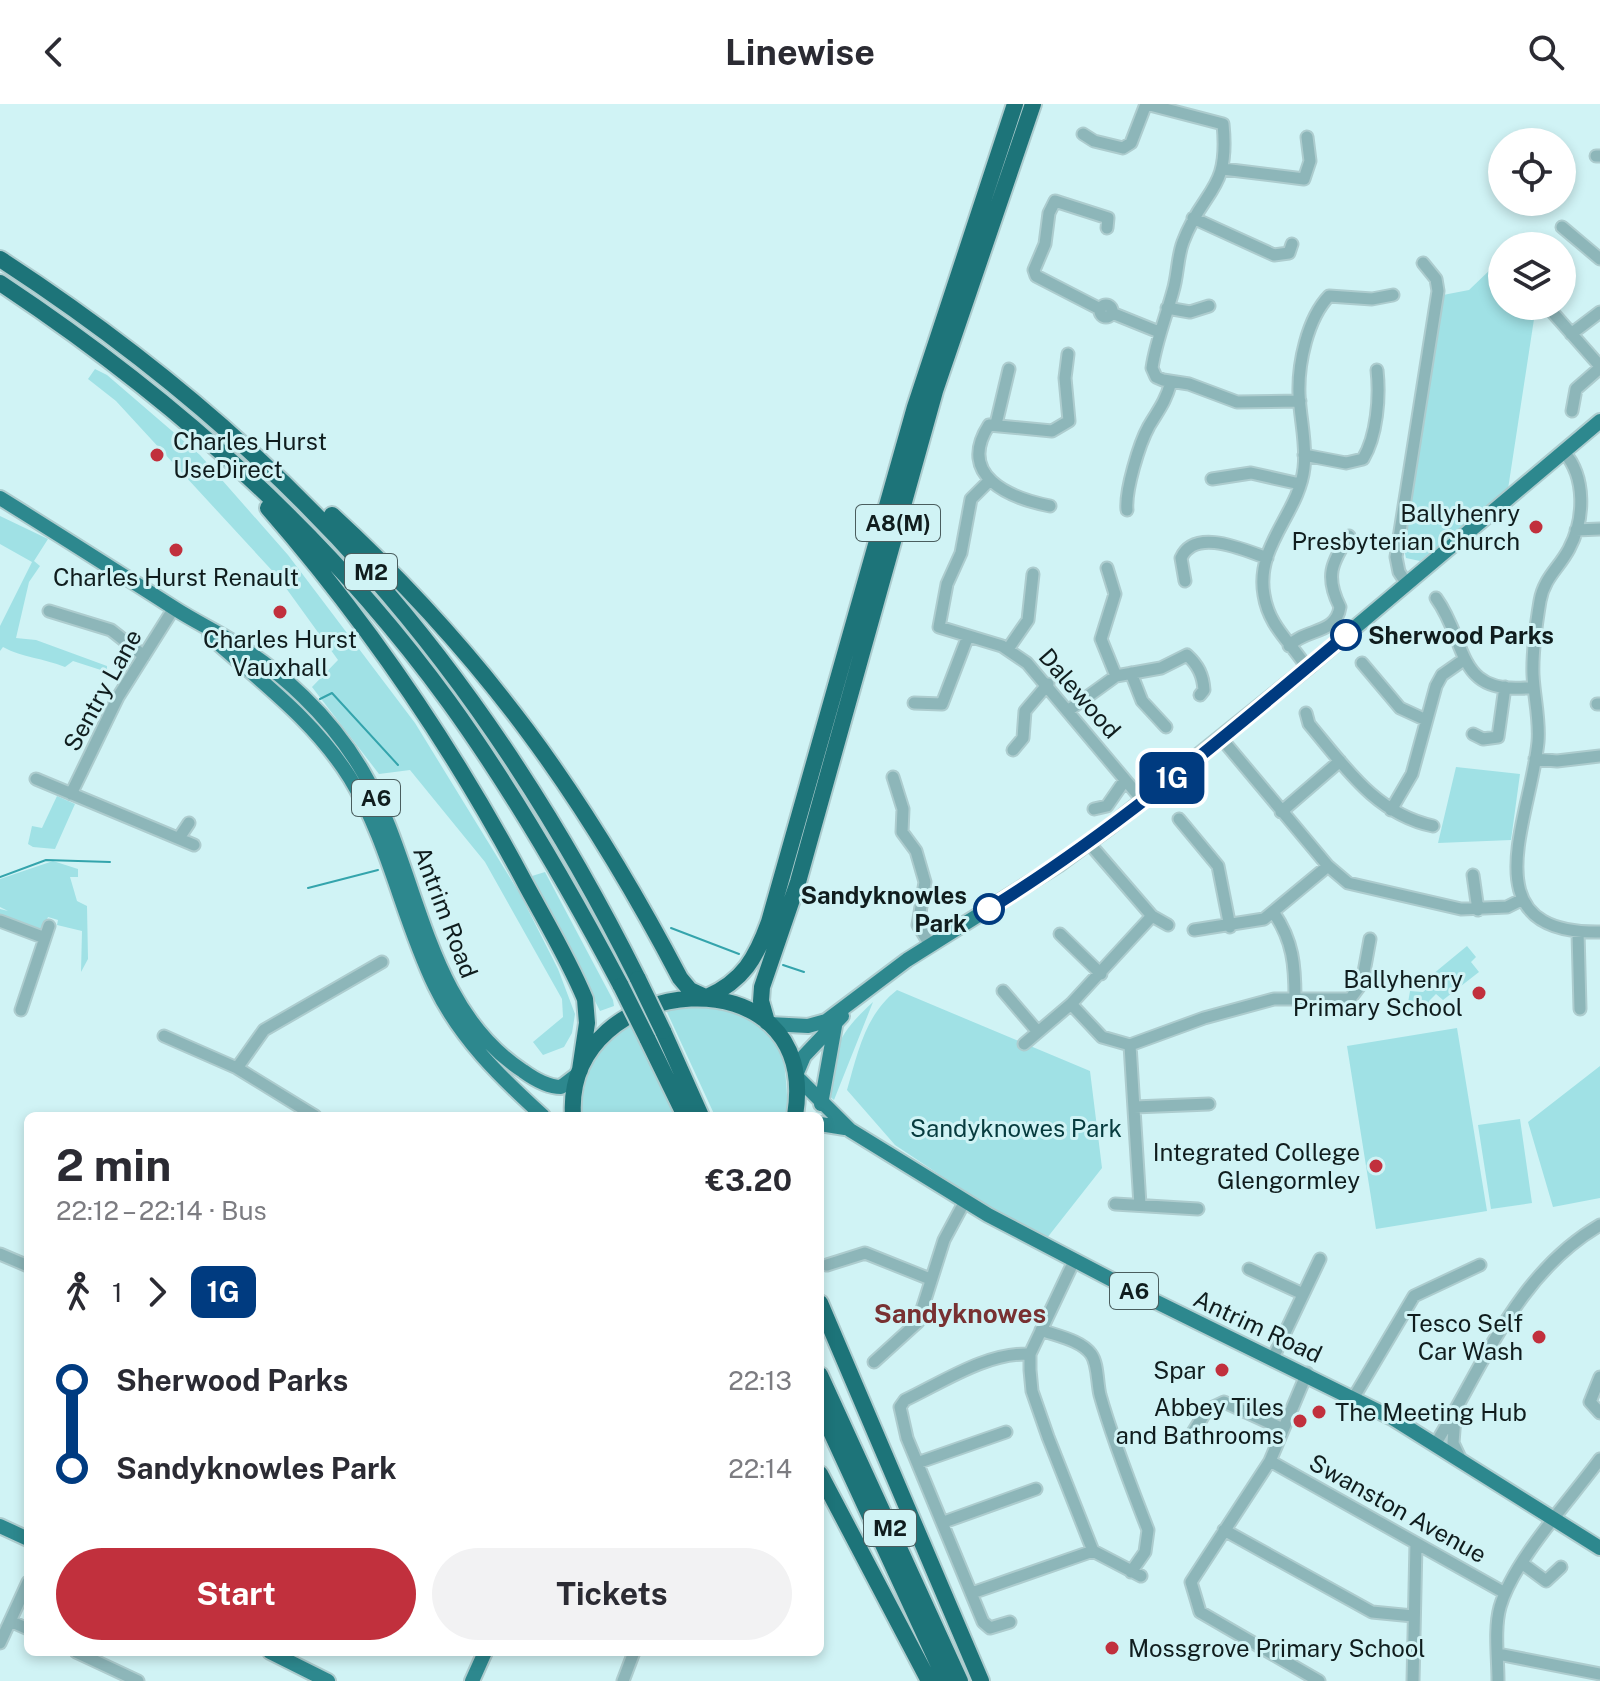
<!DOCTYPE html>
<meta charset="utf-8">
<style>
body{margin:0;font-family:"Public Sans",sans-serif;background:#f2f2f3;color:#2b2b33;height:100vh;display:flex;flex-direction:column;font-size:30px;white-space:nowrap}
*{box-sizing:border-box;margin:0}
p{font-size:26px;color:#7c7c81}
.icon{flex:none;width:44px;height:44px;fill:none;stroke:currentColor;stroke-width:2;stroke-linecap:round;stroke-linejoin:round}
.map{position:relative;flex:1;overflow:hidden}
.drawer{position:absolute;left:24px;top:1008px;width:800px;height:544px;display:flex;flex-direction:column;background:#fff;border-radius:12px;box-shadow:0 4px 12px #0003}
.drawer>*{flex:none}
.badge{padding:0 16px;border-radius:12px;font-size:28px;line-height:52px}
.buttons{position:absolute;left:1488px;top:24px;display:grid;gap:16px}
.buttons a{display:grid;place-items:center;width:88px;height:88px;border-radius:50%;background:#fff;box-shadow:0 4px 12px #0003;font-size:40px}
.map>.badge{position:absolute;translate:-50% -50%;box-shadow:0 0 0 4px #fff}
.legs{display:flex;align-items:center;gap:12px;height:88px;padding:0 32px;font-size:26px}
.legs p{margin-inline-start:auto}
.headline{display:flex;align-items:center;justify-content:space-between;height:136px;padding:0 32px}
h1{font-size:44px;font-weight:700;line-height:60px}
.action{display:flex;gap:16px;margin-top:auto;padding:16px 32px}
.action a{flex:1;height:92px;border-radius:48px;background:#c1303d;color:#fff;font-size:32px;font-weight:700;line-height:92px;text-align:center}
.action a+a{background:#f2f2f3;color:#2b2b33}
ul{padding:0 32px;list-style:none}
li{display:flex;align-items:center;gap:28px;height:88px;font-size:30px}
li i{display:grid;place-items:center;width:12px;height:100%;margin:0 10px;background:currentColor}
li i::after{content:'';width:20px;height:20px;margin:-10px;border:6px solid;border-radius:50%;background:#fff}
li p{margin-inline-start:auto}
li:first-child i{background:linear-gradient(#0000 50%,currentColor 0)}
li:last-child i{background:linear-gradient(currentColor 50%,#0000 0)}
header{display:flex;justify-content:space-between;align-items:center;height:104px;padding:0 32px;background:#fff;font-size:36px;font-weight:700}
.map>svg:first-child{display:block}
.green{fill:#a0e1e5}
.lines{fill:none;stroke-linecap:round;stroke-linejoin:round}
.stream{stroke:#34a4ac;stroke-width:2}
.minor-casing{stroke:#adccce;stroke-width:15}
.major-casing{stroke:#adccce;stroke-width:18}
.highway-casing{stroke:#adccce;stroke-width:20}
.minor{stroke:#8db6b9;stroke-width:11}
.major{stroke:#2d888e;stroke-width:14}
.highway{stroke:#1d7479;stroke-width:16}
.highway-bridge-casing{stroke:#adccce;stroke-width:20;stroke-linecap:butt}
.highway-bridge{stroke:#1d7479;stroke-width:16}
.line-1-casing{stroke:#fff;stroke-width:18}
.line-1{stroke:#003b80;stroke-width:12}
.poi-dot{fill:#c1303d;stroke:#d0f3f5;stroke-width:3}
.stop-1-dot{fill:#fff;stroke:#003b80;stroke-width:4}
.labels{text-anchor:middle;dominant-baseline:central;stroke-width:6;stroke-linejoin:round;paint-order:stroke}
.shield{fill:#d0f3f5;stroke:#4a5d5e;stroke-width:2}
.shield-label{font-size:22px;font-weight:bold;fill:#101d1e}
.poi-label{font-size:24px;fill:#101d1e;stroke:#d0f3f5;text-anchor:end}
.stop-label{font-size:24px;font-weight:bold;fill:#101d1e;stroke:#d0f3f5;text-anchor:start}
.street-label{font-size:24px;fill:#101d1e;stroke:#d0f3f5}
.park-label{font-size:24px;fill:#063b3e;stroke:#d0f3f5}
.neighbourhood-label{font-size:26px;font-weight:bold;fill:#783132;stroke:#d0f3f5}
</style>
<header><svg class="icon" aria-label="back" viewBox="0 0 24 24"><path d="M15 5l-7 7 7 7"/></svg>Linewise<svg class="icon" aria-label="search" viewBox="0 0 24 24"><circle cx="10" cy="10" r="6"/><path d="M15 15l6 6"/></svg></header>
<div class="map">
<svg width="1600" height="1577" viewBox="0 0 1600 1577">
<rect width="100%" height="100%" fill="#d0f3f5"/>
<path class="green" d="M1502 162V202H1536L1508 385 1420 457 1406 454 1403 441 1443 191 1469 186 1493 163Z
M95 265 107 271 200 351 288 451 415 619 520 790 558 865 575 910 572 929 564 943 543 951 533 938 563 913 562 895 485 758 410 666 379 670 312 583 338 556 278 473 116 297 88 275Z
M0 412 48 435 34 457 40 462 29 478 16 534 36 536 107 562V568L73 557 65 563C43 554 23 554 3 543L0 547V522L32 458 0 440Z
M1456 663 1520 670 1511 736 1438 739Z
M57 692 75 700 55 745 33 743 28 740 32 722 42 724Z
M53 757 78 765V773H70L77 797 87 802 88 855 81 868 82 827 57 821 58 816 48 813 42 827 0 812V805L8 807 0 803V775Z
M545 768 613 896 614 902 600 907 532 772Z
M1467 842 1476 853 1471 858 1479 868 1443 896 1436 890 1429 897 1428 910 1406 911 1410 887 1423 888 1431 881 1427 875Z
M897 886 1090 967 1102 1064 1047 1134 970 1091 895 1041 847 986C858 948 865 911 897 886Z
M873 898 834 996 827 990C835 943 837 931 873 898Z
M703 899C782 921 785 932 788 1012H715L666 906Z
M632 920 674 1012H582C581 973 596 938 632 920Z
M1457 924 1487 1107 1376 1125 1347 942Z
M1600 962V1094L1553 1103 1528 1018Z
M1520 1015 1532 1099 1491 1105 1478 1021Z"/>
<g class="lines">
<path class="stream" d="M320 595 332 589 398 661
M0 773 46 756 110 758
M308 784 378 766
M671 824 739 850
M783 861 804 868"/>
<g class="minor-casing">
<path id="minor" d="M1083 30 1094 37 1123 44 1131 39 1146 0 1223 20C1230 89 1203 84 1183 138 1177 154 1178 171 1173 187 1166 213 1156 237 1152 264L1156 273 1163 276 1189 280 1237 298 1300 297
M1596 52H1600
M1223 65 1304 75 1310 57 1307 33
M1193 114 1274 151 1289 149 1292 140
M1562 123 1600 155
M1100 207a6 6 0 1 1 12 0a6 6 0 1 1-12 0Z
M1547 202 1600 262
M1167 204 1190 208 1209 202
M1100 205 1036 172 1034 166 1045 140 1049 109 1055 97 1108 114 1107 124
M1112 209 1159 228
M1571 230 1600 208
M1572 307 1576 285 1600 264
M996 320 1009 265
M1564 348C1586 373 1585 415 1569 445 1559 464 1544 474 1540 497 1536 521 1532 547 1533 571 1534 593 1540 615 1538 638 1530 717 1469 830 1600 828
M1304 351 1346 359 1363 355C1377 332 1380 293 1377 266
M1212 375 1251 369 1300 380
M990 376 971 395 961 449 947 480 939 523 1002 542 1027 559 1143 697
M1050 402C1010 394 956 372 989 321L1052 327 1069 317 1065 274 1068 250
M1127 406C1125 387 1139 340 1149 322 1159 305 1165 299 1171 278
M1576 426 1600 425
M1107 464 1115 490 1101 535 1116 572
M1185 477 1181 454C1195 423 1244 446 1267 454
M1407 480 1399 468 1396 453 1438 187 1436 175 1423 159
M1436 494C1469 539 1454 594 1534 583
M49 507 111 526 144 552
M1289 542C1305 524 1336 531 1340 503 1325 473 1331 459 1349 432
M1008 545 1028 516 1033 470
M1362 559 1400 604 1426 616
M1307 564C1291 538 1269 523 1264 491 1255 442 1299 409 1304 364 1307 339 1300 315 1299 290 1298 260 1307 215 1329 192L1372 195 1393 191
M1131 569 1142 597 1166 623
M914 599 942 600 968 532
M1597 600H1600
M1069 606 1116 572 1161 564 1187 551C1198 561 1203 571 1204 586L1200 591
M1306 609 1309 620C1345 663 1376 710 1433 722
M1473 630 1483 635 1498 633 1505 583
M1221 634 1328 762 1348 779 1461 805 1507 803 1521 796
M1013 646 1023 634 1025 607 1048 580
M1535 655 1557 657 1600 652
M893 673 903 705 902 728 916 747 925 778 918 821 930 841
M36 675 194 741
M71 690 118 593 174 504
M1094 705 1107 702 1125 676
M1391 706 1412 670 1436 582 1442 571 1462 557
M1281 708 1340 657
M1179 715 1218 762 1230 823
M179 734 189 719
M1089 739 1152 812 1168 821
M1473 771 1478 806
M1274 809C1293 837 1295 861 1295 894
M0 817 45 834
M1194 826 1264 815 1328 762
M1578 828 1580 905
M1060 830 1101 870
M1003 887 1038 928
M1071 900 1102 933 1130 941 1204 914 1274 895H1350L1362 879 1370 835
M21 906 49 822
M164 932 237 964 315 1012
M1024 940 1071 900 1152 812
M1130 941 1140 1101
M237 964 264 926 382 858
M1134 1003 1209 1000
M1115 1100 1198 1105
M0 1150 28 1162
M1074 1157 1030 1250V1266L1032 1287 1048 1333 1093 1447 1141 1472
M827 1161 865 1149 930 1175
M1249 1165 1303 1190
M1041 1226C1057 1232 1081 1236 1091 1250 1098 1259 1097 1279 1100 1291 1113 1337 1131 1382 1148 1426L1145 1448 1131 1468
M1273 1254 1320 1155
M874 1258 918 1218 944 1136 965 1097
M1307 1269 1270 1357 1191 1478 1200 1508 1319 1577
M1600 1273 1590 1298 1600 1309
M1354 1293 1414 1192 1480 1161
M1455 1313 1453 1339 1460 1354
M1190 1333 1207 1306 1224 1298 1283 1325
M1436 1339C1484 1261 1517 1169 1600 1121
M1270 1357 1505 1489
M920 1358 1006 1328
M944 1418 1036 1385
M1224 1426 1372 1508 1413 1512
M1523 1460 1546 1477 1561 1463
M972 1489 1093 1447
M10 1517 28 1525
M1010 1518 990 1524 983 1518 907 1334 900 1303 905 1296C943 1278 987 1248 1030 1250
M0 1539 28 1478
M76 1548 138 1577
M1498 1550 1600 1570
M623 1577 634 1548
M1413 1577 1416 1439
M1498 1577C1498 1554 1494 1525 1500 1503 1513 1457 1571 1395 1600 1355"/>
</g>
<g class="major-casing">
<path id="major" d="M0 394C58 430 116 467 174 504 191 515 209 524 226 534 281 566 331 613 363 668 419 764 423 902 523 967 534 975 547 983 561 983L578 970
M210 532C261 578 313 615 350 674 389 738 402 814 435 882 460 934 500 973 543 1012
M769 920 808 922 826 917 907 856 1058 761 1111 722 1307 564 1600 317
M796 971 804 952 842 912
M797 973 850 1026 988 1111 1118 1179 1394 1315 1600 1444
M821 1000 835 922
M820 1020 845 1024
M0 1422 28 1435
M270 1548 328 1577
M472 1577 485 1548"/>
</g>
<g class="highway-casing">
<path id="highway" d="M0 155C291 344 483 564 638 875
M0 179C172 293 327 430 449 598 514 688 569 784 621 882
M268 404C369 520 454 645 526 781 546 818 569 856 585 895L587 919 580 966
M332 411C484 551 584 691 680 874L690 886 703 892
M707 893C743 877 756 854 769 818L915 303 1015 0
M767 918 761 897 762 883 798 778 935 287 1033 0
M663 927 701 1012
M647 934 685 1012
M573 1012C563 867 823 844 795 1012
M820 1199 981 1577
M820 1271 960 1577
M820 1304 946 1577
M820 1370 929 1577"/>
</g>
<use href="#minor" class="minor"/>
<use href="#major" class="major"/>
<use href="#highway" class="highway"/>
<g class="highway-bridge-casing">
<path id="highway-bridge" d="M638 875 663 927
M621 882 647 934"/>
</g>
<use href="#highway-bridge" class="highway-bridge"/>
</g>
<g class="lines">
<g class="line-1-casing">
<path id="line-1" d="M989 805C1117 726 1231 627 1346 531"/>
</g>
<use href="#line-1" class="line-1"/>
</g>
<g class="poi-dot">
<circle cx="157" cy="351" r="8"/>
<circle cx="1536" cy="423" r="8"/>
<circle cx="176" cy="446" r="8"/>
<circle cx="280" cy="508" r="8"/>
<circle cx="1479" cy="889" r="8"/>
<circle cx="1376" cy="1062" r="8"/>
<circle cx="1539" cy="1233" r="8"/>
<circle cx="1222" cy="1266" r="8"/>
<circle cx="1319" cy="1308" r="8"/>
<circle cx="1300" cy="1317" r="8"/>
<circle cx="1112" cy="1544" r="8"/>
</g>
<g class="stop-1-dot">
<circle cx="1346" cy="531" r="14"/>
<circle cx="989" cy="805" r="14"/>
</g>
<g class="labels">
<g class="shield">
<rect x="856" y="401" width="84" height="36" rx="6"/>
<rect x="345" y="450" width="52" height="36" rx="6"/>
<rect x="352" y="676" width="48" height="36" rx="6"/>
<rect x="1110" y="1169" width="48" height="36" rx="6"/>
<rect x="864" y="1406" width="52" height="36" rx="6"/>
</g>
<g class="shield-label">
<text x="898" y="419">A8(M)</text>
<text x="371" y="468">M2</text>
<text x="376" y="694">A6</text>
<text x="1134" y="1187">A6</text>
<text x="890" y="1424">M2</text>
</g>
<g class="poi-label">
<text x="173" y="337" text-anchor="start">Charles Hurst<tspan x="173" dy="28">UseDirect</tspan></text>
<text x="1520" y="409">Ballyhenry<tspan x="1520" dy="28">Presbyterian Church</tspan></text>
<text x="176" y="473" text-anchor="middle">Charles Hurst Renault</text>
<text x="280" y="535" text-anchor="middle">Charles Hurst<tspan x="280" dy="28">Vauxhall</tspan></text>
<text x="1463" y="875">Ballyhenry<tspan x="1463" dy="28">Primary School</tspan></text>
<text x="1360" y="1048">Integrated College<tspan x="1360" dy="28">Glengormley</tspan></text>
<text x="1523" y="1219">Tesco Self<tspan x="1523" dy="28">Car Wash</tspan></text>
<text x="1206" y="1266">Spar</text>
<text x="1284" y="1303">Abbey Tiles<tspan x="1284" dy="28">and Bathrooms</tspan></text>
<text x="1335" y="1308" text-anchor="start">The Meeting Hub</text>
<text x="1128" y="1544" text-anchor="start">Mossgrove Primary School</text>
</g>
<g class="stop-label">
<text x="1368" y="531">Sherwood Parks</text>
<text x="967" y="791" text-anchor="end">Sandyknowles<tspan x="967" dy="28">Park</tspan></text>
</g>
<g class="street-label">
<text transform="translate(102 586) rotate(-61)">Sentry Lane</text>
<text transform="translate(1080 589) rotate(49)">Dalewood</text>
<text transform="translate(446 808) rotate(69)">Antrim Road</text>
<text transform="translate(1258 1222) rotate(25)">Antrim Road</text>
<text transform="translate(1398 1404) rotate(29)">Swanston Avenue</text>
</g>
<g class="park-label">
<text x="1016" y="1024">Sandyknowes Park</text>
</g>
<g class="neighbourhood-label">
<text x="960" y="1209">Sandyknowes</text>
</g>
</g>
</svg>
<div class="buttons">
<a><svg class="icon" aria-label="locate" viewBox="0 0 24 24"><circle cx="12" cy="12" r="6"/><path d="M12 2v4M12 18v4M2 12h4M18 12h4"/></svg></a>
<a><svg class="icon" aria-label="layers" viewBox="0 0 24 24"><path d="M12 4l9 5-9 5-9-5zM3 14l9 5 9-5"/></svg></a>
</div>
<b class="badge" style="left:1172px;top:674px;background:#003b80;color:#fff">1G</b>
<section class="drawer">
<div class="headline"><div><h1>2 min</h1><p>22:12 – 22:14 · Bus</p></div><b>€3.20</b></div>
<div class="legs"><svg class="icon" aria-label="walk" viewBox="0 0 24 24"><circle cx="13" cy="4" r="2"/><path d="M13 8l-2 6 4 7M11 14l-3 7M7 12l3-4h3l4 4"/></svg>1<svg class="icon" aria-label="forward" viewBox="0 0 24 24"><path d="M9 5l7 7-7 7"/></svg><b class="badge" style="background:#003b80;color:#fff">1G</b></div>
<ul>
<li><i style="color:#003b80"></i><b>Sherwood Parks</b><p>22:13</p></li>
<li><i style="color:#003b80"></i><b>Sandyknowles Park</b><p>22:14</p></li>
</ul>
<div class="action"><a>Start</a><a>Tickets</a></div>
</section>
</div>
